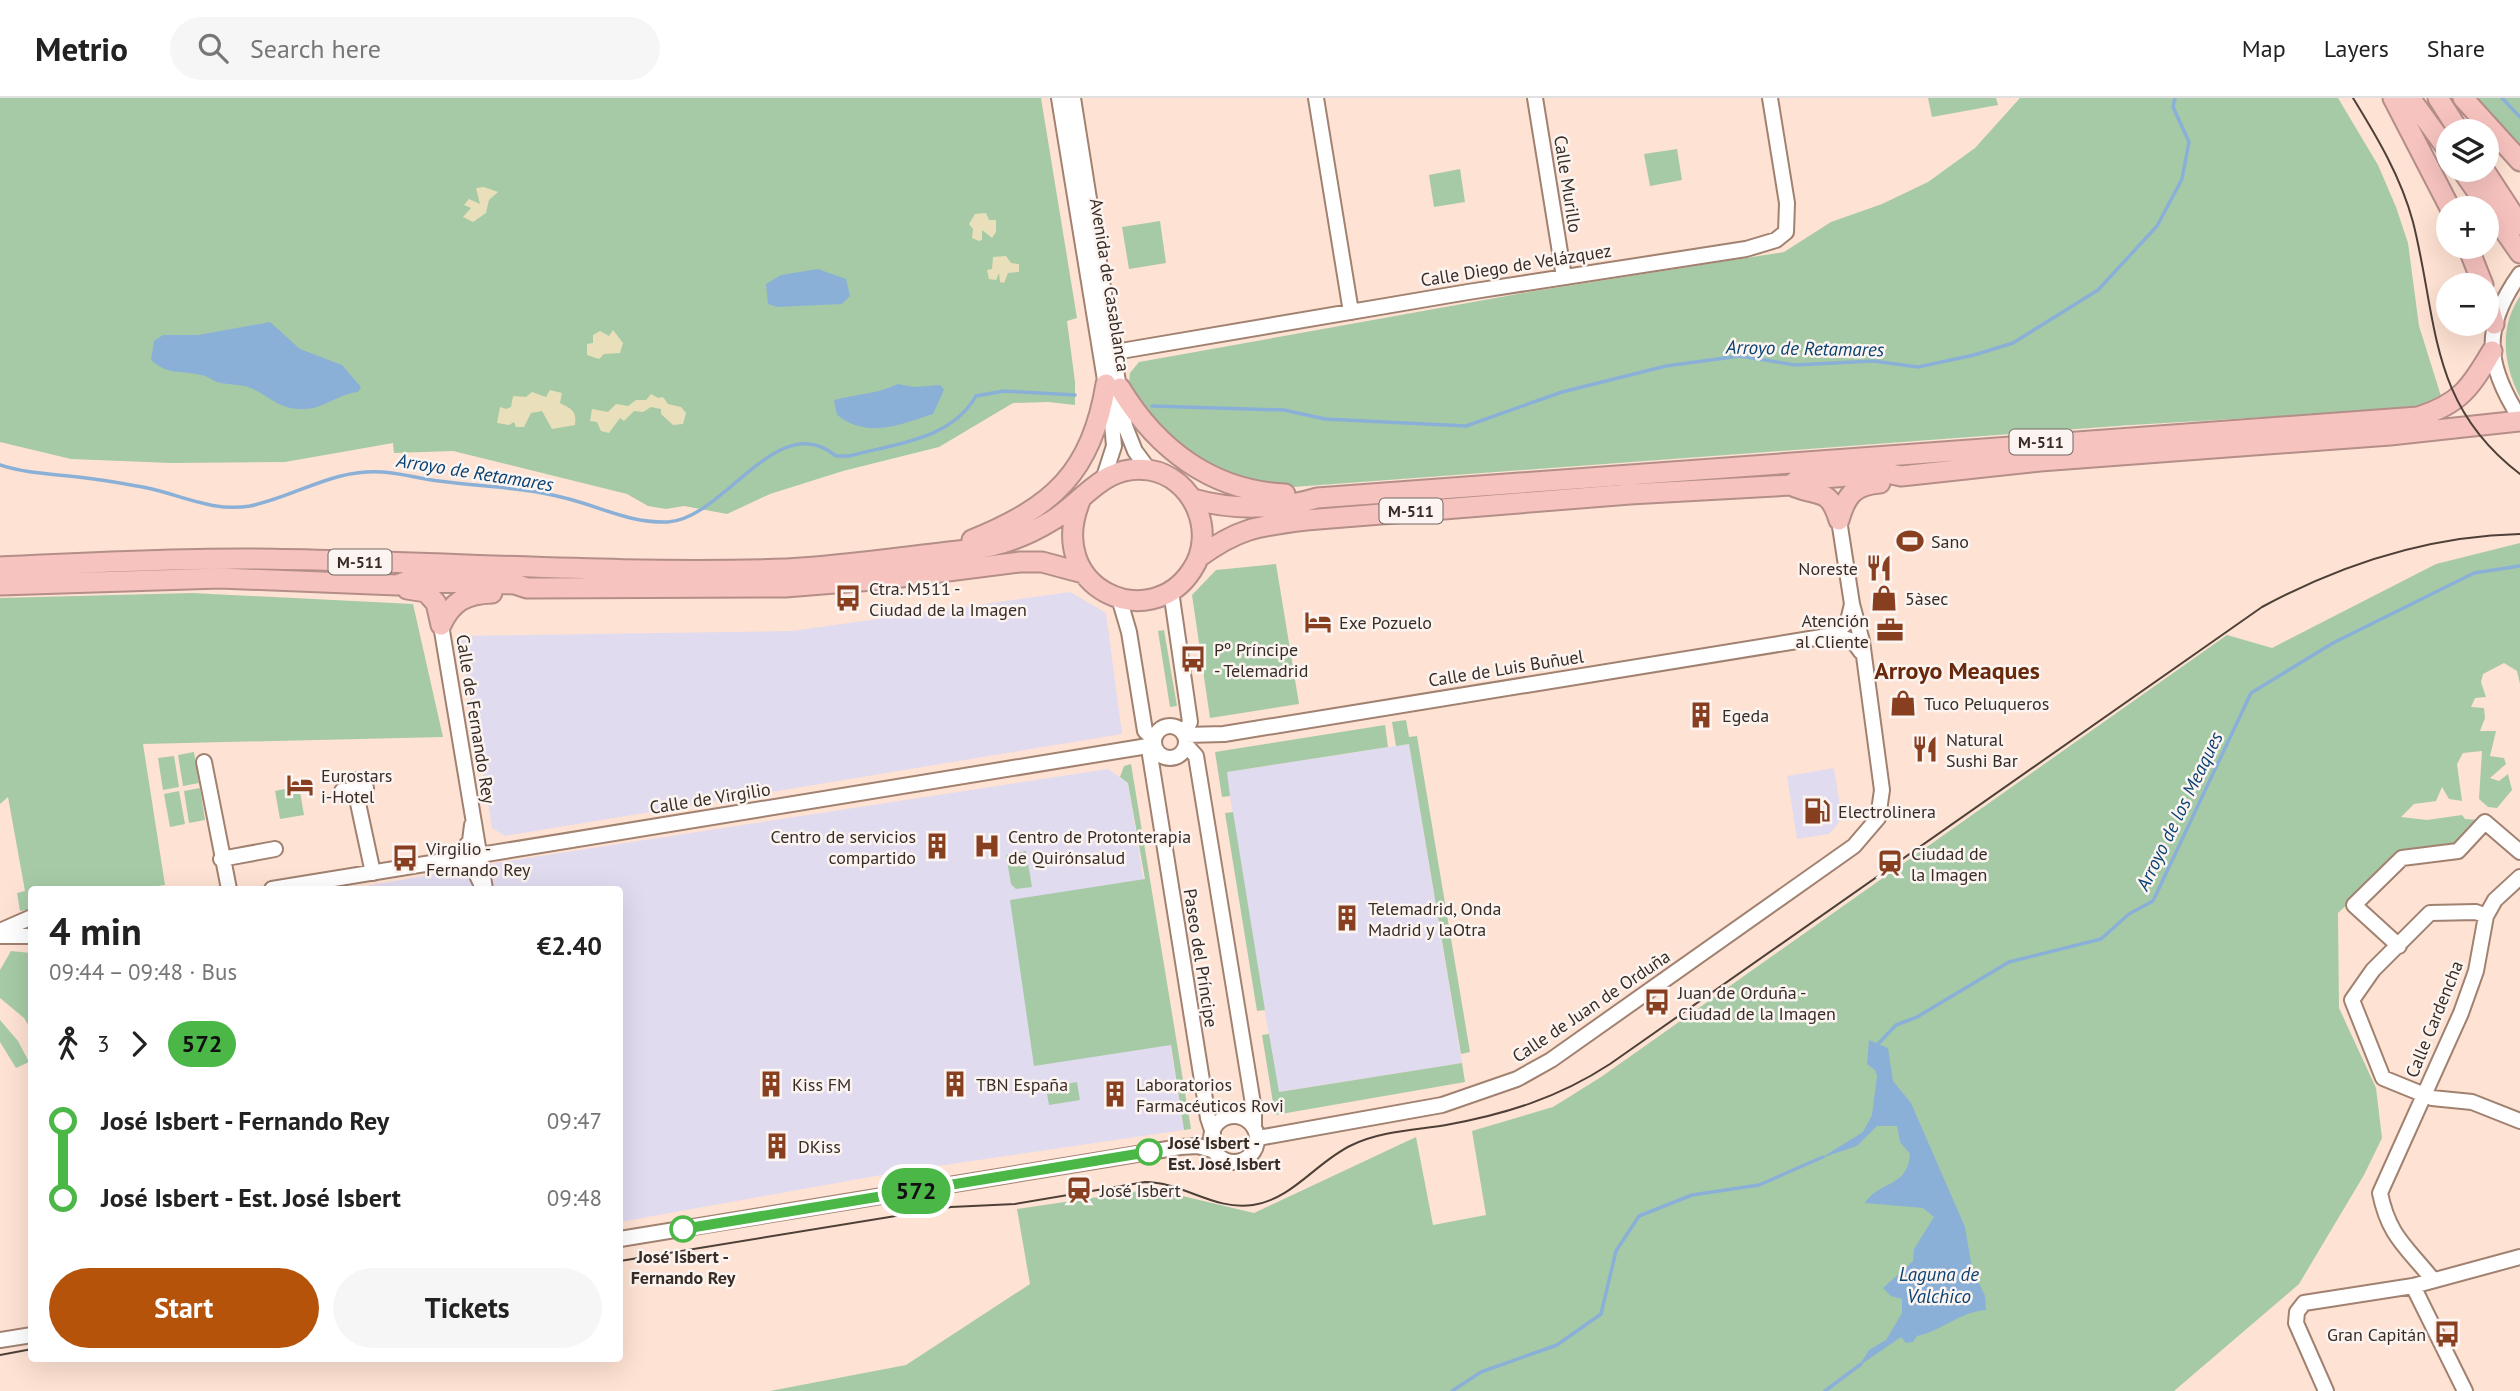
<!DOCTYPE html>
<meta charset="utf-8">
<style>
body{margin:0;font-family:"PT Sans",sans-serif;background:#f6f6f6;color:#222;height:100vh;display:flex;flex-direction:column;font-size:26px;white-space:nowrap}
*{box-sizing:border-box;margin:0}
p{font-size:23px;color:#767676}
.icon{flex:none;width:38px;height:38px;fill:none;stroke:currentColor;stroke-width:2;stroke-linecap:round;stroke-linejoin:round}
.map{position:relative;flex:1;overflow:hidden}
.drawer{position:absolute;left:28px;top:788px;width:595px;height:476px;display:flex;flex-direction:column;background:#fff;border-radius:7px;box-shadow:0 7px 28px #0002}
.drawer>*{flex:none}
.badge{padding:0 14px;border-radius:23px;font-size:24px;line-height:46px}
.buttons{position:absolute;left:2436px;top:21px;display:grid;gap:14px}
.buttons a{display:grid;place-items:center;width:63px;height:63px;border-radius:50%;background:#fff;box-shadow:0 7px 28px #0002;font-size:35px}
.map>.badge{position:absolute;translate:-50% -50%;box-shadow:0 0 0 4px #fff}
.legs{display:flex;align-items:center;gap:10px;height:77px;padding:0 21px;font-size:23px}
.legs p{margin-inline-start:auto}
.head{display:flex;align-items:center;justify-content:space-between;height:119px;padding:0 21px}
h1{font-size:38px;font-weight:800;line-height:52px}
.action{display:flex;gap:14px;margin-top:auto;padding:14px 21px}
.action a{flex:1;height:80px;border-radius:42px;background:#b45309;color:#fff;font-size:28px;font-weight:800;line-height:80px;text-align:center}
.action a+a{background:#f6f6f6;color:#222}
ul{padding:0 21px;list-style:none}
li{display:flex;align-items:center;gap:24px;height:77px;font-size:26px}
li i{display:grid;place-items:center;width:10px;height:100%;margin:0 9px;background:currentColor}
li i::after{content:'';width:18px;height:18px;margin:-9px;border:5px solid;border-radius:50%;background:#fff}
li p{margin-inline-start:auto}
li:first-child i{background:linear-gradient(#0000 50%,currentColor 0)}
li:last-child i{background:linear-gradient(currentColor 50%,#0000 0)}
header{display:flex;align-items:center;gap:42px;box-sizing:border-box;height:98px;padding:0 35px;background:#fff;border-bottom:2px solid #e0e0e0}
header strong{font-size:33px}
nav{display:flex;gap:38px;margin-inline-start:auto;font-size:24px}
.search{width:490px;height:63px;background:#f6f6f6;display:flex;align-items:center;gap:18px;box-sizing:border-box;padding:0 24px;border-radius:38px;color:#767676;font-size:26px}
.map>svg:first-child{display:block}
.commercial{fill:#e1dbf0}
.green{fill:#a6caa6}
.sand{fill:#e9dfba}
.water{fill:#8bb0d7}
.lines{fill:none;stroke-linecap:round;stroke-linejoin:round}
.stream{stroke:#8bb0d7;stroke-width:3.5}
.minor-casing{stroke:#a18170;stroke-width:18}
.highway-casing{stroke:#b48e89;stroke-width:23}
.minor{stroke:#fff;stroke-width:14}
.highway{stroke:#f7c3bf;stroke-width:19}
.tram{stroke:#4e4038;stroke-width:2}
.line-1-casing{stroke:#fff;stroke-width:16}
.line-1{stroke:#4ab747;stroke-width:10}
.stop-1-dot{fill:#fff;stroke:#4ab747;stroke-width:3.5}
.labels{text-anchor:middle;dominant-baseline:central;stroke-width:5;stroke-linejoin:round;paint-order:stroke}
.shield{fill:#fbf4f0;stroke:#736862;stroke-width:2}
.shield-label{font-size:16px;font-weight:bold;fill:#392c25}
.street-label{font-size:18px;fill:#392c25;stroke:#fbf4f0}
.poi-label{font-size:18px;fill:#392c25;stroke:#fbf4f0;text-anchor:start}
.stop-label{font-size:18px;font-weight:bold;fill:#392c25;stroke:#fbf4f0;text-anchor:start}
.water-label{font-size:19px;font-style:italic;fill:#094273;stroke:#fbf4f0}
.district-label{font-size:24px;font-weight:bold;fill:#68280b;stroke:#fbf4f0}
</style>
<header>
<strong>Metrio</strong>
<div class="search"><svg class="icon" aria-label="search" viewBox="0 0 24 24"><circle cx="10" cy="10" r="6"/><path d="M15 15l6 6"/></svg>Search here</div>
<nav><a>Map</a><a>Layers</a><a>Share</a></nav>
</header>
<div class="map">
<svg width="2520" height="1293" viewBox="0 0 2520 1293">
<rect width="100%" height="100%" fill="#fee2d3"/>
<path class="commercial" d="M1070 494 1106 515 1122 636 505 738 492 730 460 538 792 533Z
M1409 646 1462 965 1278 994 1226 674Z
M1834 670 1842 721 1829 736 1797 741 1787 678Z
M1108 671 1128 685 1184 1032 903 1073 620 1124V791H350L501 764Z"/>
<path class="green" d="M0 0H1041L1077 220 1067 223 1075 284V307L1048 304 1013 305 939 349 843 373 770 396 727 416 684 408 666 411 648 408 627 396 453 353 394 355 393 345 285 364 171 365 71 361 0 344Z
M1928 0H1996L1998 7 1932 19Z
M2020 0H2338L2378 67 2396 109 2408 145 2419 228 2441 298 2421 307 2383 312 2131 327 1280 390 1233 381 1179 352 1128 292 1130 275 1139 264 1535 193 1784 154 1831 124 1882 106 1928 84 1975 50Z
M2477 0H2520V56Z
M1677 51 1682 82 1650 88 1644 56Z
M1460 71 1465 104 1434 109 1429 77Z
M1160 123 1166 165 1129 171 1122 129Z
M2520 198V299C2503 266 2499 230 2520 198Z
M2520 445V586L2517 573 2504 565 2483 576 2481 584 2486 599 2475 600 2471 609 2484 610 2485 620 2480 633H2496L2490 658 2504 660 2506 666 2490 680 2499 683 2508 676 2512 692 2497 710 2488 709 2479 701 2482 653 2463 655 2457 666 2462 703 2449 701 2442 689 2436 703 2414 706 2401 719 2427 722 2462 717 2465 721 2481 722 2457 745 2402 755 2338 815 2339 910 2376 990 2382 1040 2364 1077 2299 1186 2174 1293H770L906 1267 1030 1186 1017 1111 1153 1091 1254 1115 1416 1039 1433 1127 1486 1117 1472 1033 1553 1009 1601 979 2227 537 2272 550 2436 466Z
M1276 466 1299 606 1210 620 1192 497 1216 472Z
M192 495 413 506 443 639 143 646 165 787 136 791H32L31 811 20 813 17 795 25 793 8 699 0 706V500Z
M1164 532 1177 608 1170 609 1158 533Z
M1406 622 1409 639 1417 638 1470 954 1461 956 1409 646 1396 648 1392 624Z
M1385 627 1388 649 1227 674 1230 698 1222 699 1215 654Z
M194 654 199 685 183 688 178 657Z
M174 658 179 689 163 692 158 660Z
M1131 666 1191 1031 1184 1032 1171 947 1034 968 1010 802 1145 781 1128 685 1120 679 1124 668Z
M299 688 304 717 280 721 275 693Z
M200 690 205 722 189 725 184 693Z
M179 693 185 726 170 729 164 696Z
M1233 714 1265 912 1257 913 1225 715Z
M1026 753 1032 789 1016 791 1011 786 1006 757Z
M11 853 31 855V932L24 920 0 900V872Z
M0 922 18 943 29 964 16 970 0 944Z
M1269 936 1279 994 1462 965 1465 984 1275 1017 1262 937Z
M1077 984 1080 1002 1049 1007 1046 990Z"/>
<path class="sand" d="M484 89 498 94 489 102 486 115 473 124 463 119 471 110 464 107 469 101 480 106 476 90Z
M986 115 989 122H996V134L992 140 982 132V142L979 143 972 140 973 131 969 126 975 116Z
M1006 158 1011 165 1019 166V174L1008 175 1004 185 1000 184 999 175 996 182 989 181 987 172 992 171 993 159Z
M613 232 623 245 620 255 604 256 599 261 587 257V246L593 245V237L600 233 609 238Z
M550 292 562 295 560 305C570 311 577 311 575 327L552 331 542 313 531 315 524 329H516L514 324 509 327 497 325 500 309 506 311 511 309 513 298 526 299 532 294 546 299Z
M651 296 658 300 663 299 668 306 681 309 686 315 683 326 673 327 661 316V311L651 309 643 314 634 313 624 323 620 320 609 335 601 333 597 324 590 323 592 311 608 314 616 306 628 308 636 302H646Z"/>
<path class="water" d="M818 171 846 181 850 198 842 206 777 209 768 206 766 186 781 177Z
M270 224 300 251 342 267 361 289 358 294C338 296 322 312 302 311 276 311 268 296 248 289 239 286 230 287 221 285 214 284 208 278 201 277 181 272 169 278 151 262L154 243 163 237H198Z
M898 286 914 289 940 287 944 292 933 316C899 327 868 341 837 317L834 302C856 296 877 296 898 286Z
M1869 942 1888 950 1893 983 1911 1005 1965 1129 1972 1170 1985 1198 1986 1212C1959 1214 1942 1233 1917 1238L1913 1244 1906 1245 1901 1239 1859 1268 1869 1252 1886 1242 1902 1215V1201L1891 1198 1883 1190 1913 1163 1914 1151 1934 1119 1923 1110 1865 1105C1878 1083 1908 1090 1910 1056L1900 1044 1897 1028H1877L1857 1048 1821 1060 1863 1034 1872 1017 1877 978 1875 972 1867 966Z"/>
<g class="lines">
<path class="stream" d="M2502 0 2520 19
M1152 308 1284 312 1325 321 1466 328 1562 294 1666 268 1740 258 1795 267 1873 263 1918 269 1974 257 2013 245 2098 192 2157 128 2182 81 2189 44 2173 9 2175 0
M0 367C30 377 63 376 94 381 113 384 133 387 152 391 185 399 215 414 250 408 298 398 331 371 382 374 401 375 420 381 439 383 481 389 524 389 565 400 602 409 628 425 668 424 724 421 778 309 836 358H849C894 346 951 342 976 298L1004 293 1075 297
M1876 948 1896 927 1917 919 2009 864 2101 841 2129 816 2153 803 2251 595 2333 545 2474 475 2520 468
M1452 1293 1481 1274 1557 1247 1601 1216 1616 1153 1639 1118 1692 1097 1759 1087 1823 1059
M1825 1293 1861 1266"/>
<g class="minor-casing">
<path id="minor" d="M1059 0 1112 325 1114 348 1104 379
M1073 0 1125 328 1135 353 1149 372
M1316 0 1351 214
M1535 0 1564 179
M2520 176C2482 229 2485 266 2520 320
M1115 254 1468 194 1746 151 1776 142 1786 134 1787 105 1770 0
M1171 493 1190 624 1184 635
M1119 500 1129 534 1145 633 1154 641
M441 527 485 791
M1834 537 1848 523 1852 506
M1154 644a16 16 0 1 1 32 0a16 16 0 1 1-32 0Z
M1185 637 1224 636 1834 537 1853 543 1861 554
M1186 647 1196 658 1254 1012V1029
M1155 651 1150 657 1208 1020 1213 1035
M204 664 229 791
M353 682 373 775
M342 693 366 690
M472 727 470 743 455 761 475 773 483 790
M221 761 275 751
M272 791 1154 647
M2486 818 2476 814 2430 815 2373 872 2352 902 2383 980 2432 1000 2472 1004 2520 1023
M0 833 32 819
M0 838H32
M2399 848 2354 807 2402 760 2458 753 2485 724 2520 754
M1211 1041a23 23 0 1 1 46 0a23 23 0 1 1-46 0Z
M1258 1040 1442 1007 1517 981 1551 962 1854 748 1878 720 1882 692 1862 543 1852 506 1839 422
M620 1141 1180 1049 1198 1048 1215 1053
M2433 1182C2407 1149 2389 1139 2380 1095L2461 915 2476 873 2486 818 2495 802 2520 779
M2413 1188 2465 1293
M0 1242 32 1237
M2326 1293 2296 1225 2297 1214 2304 1205 2413 1188 2520 1159"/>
</g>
<g class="highway-casing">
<path id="highway" d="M2393 0 2450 110
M2410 0 2448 52
M2438 0 2459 33
M2463 0 2520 63
M2462 72 2520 155
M2484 72 2520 127
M2468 149 2483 187
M2487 200 2494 226
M1120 290C1157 351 1212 393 1285 396
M1795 389C1821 399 1829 390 1839 422
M1193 401C1231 412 1278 412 1317 400L2418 319C2460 306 2471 289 2492 253
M1839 422C1846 398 1853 387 1880 385
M972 442C1053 409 1092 374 1106 286
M1199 459C1239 430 1258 428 1306 422L1630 396 1791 387 1797 382 1887 375 1901 378 2040 363 2390 337 2520 323
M0 469C81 465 161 461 242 461 424 462 606 477 787 471 848 468 908 458 968 452 998 449 1027 438 1053 422 1085 402 1105 365 1149 372 1194 379 1217 435 1192 472 1150 537 1044 491 1080 403
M0 487 220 480 397 487 407 483 515 486 527 490 785 489 885 481 1020 464H1042L1083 475
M407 491 426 494 436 505 441 527
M441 527C452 503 466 496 492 495"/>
</g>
<use href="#minor" class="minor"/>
<use href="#highway" class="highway"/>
<path class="tram" d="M2353 0C2377 39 2401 79 2413 124 2438 223 2428 306 2520 376
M620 1163 951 1109 1015 1106 1145 1084C1183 1084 1214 1113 1253 1107 1293 1101 1317 1063 1352 1047 1381 1033 1415 1032 1446 1027 1506 1016 1558 1000 1610 966L2262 509C2342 466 2428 438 2520 436
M0 1257 32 1251"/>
</g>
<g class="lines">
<g class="line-1-casing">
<path id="line-1" d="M683 1131 1149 1054"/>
</g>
<use href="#line-1" class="line-1"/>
</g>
<defs>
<g id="stadium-bare" transform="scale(2.1)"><path d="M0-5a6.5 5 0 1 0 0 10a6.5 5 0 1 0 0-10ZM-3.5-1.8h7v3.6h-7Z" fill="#873f20" stroke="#fbf4f0" stroke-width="2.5" paint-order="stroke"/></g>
<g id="restaurant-bare" transform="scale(2.1)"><path d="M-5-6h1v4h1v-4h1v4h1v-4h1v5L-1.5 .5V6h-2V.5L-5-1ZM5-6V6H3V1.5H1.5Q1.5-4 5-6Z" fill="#873f20" stroke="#fbf4f0" stroke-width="2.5" paint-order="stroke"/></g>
<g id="bus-bare" transform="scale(2.1)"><path d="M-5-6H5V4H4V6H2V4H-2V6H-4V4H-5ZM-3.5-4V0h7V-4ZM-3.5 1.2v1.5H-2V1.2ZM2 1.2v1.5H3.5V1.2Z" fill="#873f20" stroke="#fbf4f0" stroke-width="2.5" paint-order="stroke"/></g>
<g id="shop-bare" transform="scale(2.1)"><path d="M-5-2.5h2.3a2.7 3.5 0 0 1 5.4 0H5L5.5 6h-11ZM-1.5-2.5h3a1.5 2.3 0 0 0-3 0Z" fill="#873f20" stroke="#fbf4f0" stroke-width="2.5" paint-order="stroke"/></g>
<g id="hotel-bare" transform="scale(2.1)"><path d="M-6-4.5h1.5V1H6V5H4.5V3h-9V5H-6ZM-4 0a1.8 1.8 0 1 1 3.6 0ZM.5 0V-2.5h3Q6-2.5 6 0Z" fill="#873f20" stroke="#fbf4f0" stroke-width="2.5" paint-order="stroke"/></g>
<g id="office-bare" transform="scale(2.1)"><path d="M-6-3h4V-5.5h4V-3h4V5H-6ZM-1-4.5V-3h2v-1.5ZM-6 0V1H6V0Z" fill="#873f20" stroke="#fbf4f0" stroke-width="2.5" paint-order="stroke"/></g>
<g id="building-bare" transform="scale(2.1)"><path d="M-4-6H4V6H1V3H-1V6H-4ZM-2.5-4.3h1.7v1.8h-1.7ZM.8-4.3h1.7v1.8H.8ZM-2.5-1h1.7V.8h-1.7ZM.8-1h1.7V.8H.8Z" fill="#873f20" stroke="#fbf4f0" stroke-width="2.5" paint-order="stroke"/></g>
<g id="fuel-bare" transform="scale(2.1)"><path d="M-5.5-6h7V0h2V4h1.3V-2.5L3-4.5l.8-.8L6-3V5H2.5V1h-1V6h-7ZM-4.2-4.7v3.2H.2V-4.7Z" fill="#873f20" stroke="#fbf4f0" stroke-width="2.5" paint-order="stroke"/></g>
<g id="hospital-bare" transform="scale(2.1)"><path d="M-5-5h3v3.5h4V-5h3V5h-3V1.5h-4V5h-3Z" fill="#873f20" stroke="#fbf4f0" stroke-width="2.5" paint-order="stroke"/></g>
<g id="station-bare" transform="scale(2.1)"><path d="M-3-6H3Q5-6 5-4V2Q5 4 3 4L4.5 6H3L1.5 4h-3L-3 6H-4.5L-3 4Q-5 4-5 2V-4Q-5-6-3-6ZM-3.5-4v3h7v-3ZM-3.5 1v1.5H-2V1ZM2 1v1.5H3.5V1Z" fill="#873f20" stroke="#fbf4f0" stroke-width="2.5" paint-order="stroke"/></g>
</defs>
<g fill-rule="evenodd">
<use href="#stadium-bare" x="1910" y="443"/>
<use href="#restaurant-bare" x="1879" y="470"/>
<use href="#bus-bare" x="848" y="500"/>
<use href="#shop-bare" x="1884" y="500"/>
<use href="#hotel-bare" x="1318" y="524"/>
<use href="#office-bare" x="1890" y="532"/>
<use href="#bus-bare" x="1193" y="561"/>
<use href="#shop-bare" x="1903" y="605"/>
<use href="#building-bare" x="1701" y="617"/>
<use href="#restaurant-bare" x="1925" y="651"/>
<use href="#hotel-bare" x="300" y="687"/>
<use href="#fuel-bare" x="1817" y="713"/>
<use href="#building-bare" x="937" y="748"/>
<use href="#hospital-bare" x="987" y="748"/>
<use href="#bus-bare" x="405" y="760"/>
<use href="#station-bare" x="1890" y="765"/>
<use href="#building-bare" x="1347" y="820"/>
<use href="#bus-bare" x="1657" y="904"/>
<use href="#building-bare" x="771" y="986"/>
<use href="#building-bare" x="955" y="986"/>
<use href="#building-bare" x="1115" y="996"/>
<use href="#building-bare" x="777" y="1048"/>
<use href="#station-bare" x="1079" y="1092"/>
<use href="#bus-bare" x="2447" y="1236"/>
</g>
<g class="stop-1-dot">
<circle cx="1149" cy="1054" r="12"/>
<circle cx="683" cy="1131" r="12"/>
</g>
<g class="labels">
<g class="shield">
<rect x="2009.5" y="331.5" width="63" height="25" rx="5"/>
<rect x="1379.5" y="400.5" width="63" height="25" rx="5"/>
<rect x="328.5" y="451.5" width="63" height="25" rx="5"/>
</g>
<g class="shield-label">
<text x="2041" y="344">M-511</text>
<text x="1411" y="413">M-511</text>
<text x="360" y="464">M-511</text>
</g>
<g class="street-label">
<text transform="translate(1568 86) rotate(81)">Calle Murillo</text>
<text transform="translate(1516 167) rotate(-9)">Calle Diego de Velázquez</text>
<text transform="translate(1110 187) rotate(81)">Avenida de Casablanca</text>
<text transform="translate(1506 570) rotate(-9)">Calle de Luis Buñuel</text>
<text transform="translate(476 621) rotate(81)">Calle de Fernando Rey</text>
<text transform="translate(710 700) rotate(-9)">Calle de Virgilio</text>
<text transform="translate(1201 860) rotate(81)">Paseo del Príncipe</text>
<text transform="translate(1591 908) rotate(-34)">Calle de Juan de Orduña</text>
<text transform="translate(2434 921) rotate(-68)">Calle Cardencha</text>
</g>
<g class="poi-label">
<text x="1931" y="443">Sano</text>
<text x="1858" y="470" text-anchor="end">Noreste</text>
<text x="869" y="490">Ctra. M511 -<tspan x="869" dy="21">Ciudad de la Imagen</tspan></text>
<text x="1905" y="500">5àsec</text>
<text x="1869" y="522" text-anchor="end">Atención<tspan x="1869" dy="21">al Cliente</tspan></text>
<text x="1339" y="524">Exe Pozuelo</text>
<text x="1214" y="551">Pº Príncipe<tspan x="1214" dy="21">- Telemadrid</tspan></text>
<text x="1924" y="605">Tuco Peluqueros</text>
<text x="1722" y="617">Egeda</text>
<text x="1946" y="641">Natural<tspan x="1946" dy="21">Sushi Bar</tspan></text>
<text x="321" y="677">Eurostars<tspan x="321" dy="21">i-Hotel</tspan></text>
<text x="1838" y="713">Electrolinera</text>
<text x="916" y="738" text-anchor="end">Centro de servicios<tspan x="916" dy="21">compartido</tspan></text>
<text x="1008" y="738">Centro de Protonterapia<tspan x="1008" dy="21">de Quirónsalud</tspan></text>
<text x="426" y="750">Virgilio -<tspan x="426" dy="21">Fernando Rey</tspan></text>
<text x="1911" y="755">Ciudad de<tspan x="1911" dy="21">la Imagen</tspan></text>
<text x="1368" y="810">Telemadrid, Onda<tspan x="1368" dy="21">Madrid y laOtra</tspan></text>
<text x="1678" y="894">Juan de Orduña -<tspan x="1678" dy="21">Ciudad de la Imagen</tspan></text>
<text x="792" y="986">Kiss FM</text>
<text x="976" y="986">TBN España</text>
<text x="1136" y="986">Laboratorios<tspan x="1136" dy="21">Farmacéuticos Rovi</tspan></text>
<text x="798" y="1048">DKiss</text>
<text x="1100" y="1092">José Isbert</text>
<text x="2426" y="1236" text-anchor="end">Gran Capitán</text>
</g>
<g class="stop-label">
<text x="1168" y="1044">José Isbert -<tspan x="1168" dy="21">Est. José Isbert</tspan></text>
<text x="683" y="1158" text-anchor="middle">José Isbert -<tspan x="683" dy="21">Fernando Rey</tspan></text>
</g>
<g class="water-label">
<text transform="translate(1805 250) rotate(1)">Arroyo de Retamares</text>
<text transform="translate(475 374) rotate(9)">Arroyo de Retamares</text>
<text transform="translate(2179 713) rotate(-64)">Arroyo de los Meaques</text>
<text x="1939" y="1176">Laguna de<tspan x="1939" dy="22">Valchico</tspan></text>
</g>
<g class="district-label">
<text x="1957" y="572">Arroyo Meaques</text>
</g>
</g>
</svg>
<div class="buttons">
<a><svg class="icon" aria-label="layers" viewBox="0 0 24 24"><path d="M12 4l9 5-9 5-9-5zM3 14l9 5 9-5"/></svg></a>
<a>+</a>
<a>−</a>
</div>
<b class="badge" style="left:916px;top:1093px;background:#4ab747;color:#111">572</b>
<section class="drawer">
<div class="head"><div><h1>4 min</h1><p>09:44 – 09:48 · Bus</p></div><b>€2.40</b></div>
<div class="legs"><svg class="icon" aria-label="walk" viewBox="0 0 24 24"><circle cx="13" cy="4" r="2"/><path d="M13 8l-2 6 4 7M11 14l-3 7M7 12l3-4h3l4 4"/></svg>3<svg class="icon" aria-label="forward" viewBox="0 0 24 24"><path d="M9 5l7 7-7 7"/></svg><b class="badge" style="background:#4ab747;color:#111">572</b></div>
<ul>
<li><i style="color:#4ab747"></i><b>José Isbert - Fernando Rey</b><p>09:47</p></li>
<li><i style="color:#4ab747"></i><b>José Isbert - Est. José Isbert</b><p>09:48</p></li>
</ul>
<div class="action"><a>Start</a><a>Tickets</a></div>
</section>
</div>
